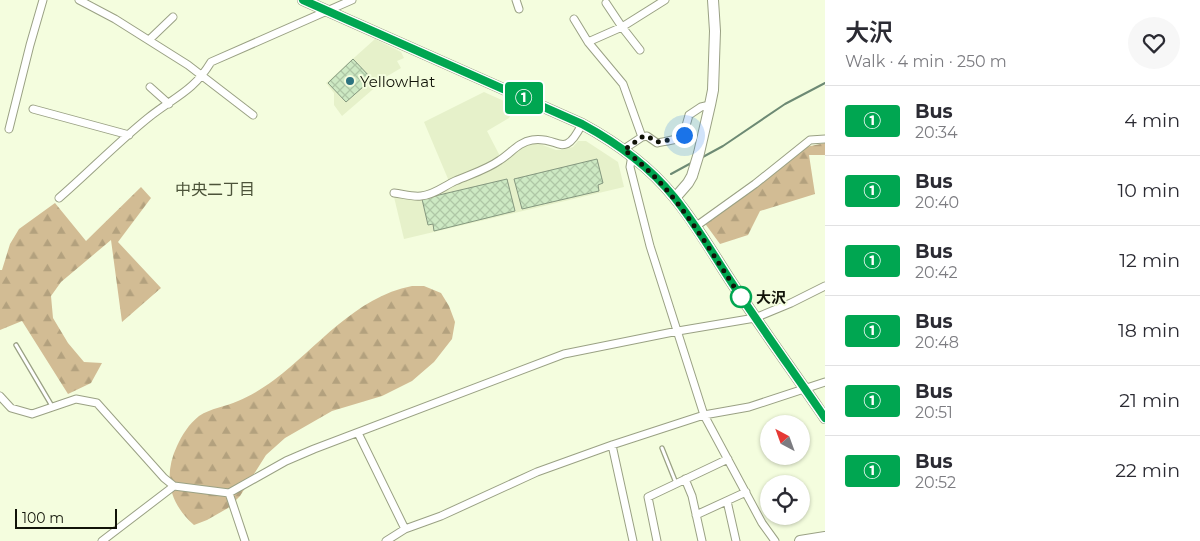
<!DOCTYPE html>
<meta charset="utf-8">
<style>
body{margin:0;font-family:Montserrat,"Noto Sans JP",sans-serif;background:#f7f7f7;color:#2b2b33;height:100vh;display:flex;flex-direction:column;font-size:19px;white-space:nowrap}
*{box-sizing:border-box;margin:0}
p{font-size:16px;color:#7c7c81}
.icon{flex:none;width:28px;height:28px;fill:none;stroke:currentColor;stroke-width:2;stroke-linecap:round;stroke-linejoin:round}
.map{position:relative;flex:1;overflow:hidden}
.sheet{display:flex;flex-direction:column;background:#fff;width:375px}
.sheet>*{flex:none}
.badge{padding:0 10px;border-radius:4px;font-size:18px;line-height:32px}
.needle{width:32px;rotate:319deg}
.buttons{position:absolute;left:760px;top:415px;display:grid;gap:10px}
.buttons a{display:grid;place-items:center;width:50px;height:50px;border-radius:50%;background:#fff;box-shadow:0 1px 4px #0004;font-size:25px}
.scale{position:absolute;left:15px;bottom:12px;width:102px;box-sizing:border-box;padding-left:5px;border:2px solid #111308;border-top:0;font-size:14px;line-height:18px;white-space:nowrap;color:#111308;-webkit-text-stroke:4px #f4fdde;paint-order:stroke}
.you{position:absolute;width:25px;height:25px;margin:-12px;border:4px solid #fff;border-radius:50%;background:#1a73e8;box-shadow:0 0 0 8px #1a73e833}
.map>.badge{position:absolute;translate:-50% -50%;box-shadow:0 0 0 2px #fff}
.round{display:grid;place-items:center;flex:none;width:52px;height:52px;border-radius:26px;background:#f7f7f7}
.summary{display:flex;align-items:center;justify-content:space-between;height:85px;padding:0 20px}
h1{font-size:24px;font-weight:600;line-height:38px}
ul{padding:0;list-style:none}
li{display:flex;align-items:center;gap:15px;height:70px;padding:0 20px;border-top:1px solid #e1e1e2}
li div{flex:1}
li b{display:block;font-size:19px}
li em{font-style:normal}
li .badge{min-width:55px;font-weight:700;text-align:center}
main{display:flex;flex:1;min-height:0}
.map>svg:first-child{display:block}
.built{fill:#e6f1ca}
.forest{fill:url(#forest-firs)}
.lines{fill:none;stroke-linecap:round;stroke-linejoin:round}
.stream{stroke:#6d8a74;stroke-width:2}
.building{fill:url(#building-cross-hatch);stroke:#84977e}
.lane-casing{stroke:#9aa184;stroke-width:5.5}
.street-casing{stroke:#9aa184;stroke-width:9}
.secondary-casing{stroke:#9aa184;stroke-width:12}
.lane{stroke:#fff;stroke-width:3}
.street{stroke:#fff;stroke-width:7}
.secondary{stroke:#fff;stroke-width:10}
.line-casing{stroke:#fff;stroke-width:11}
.line{stroke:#00a651;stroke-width:8}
.walk{stroke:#111308;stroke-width:5;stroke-dasharray:0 9}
.poi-dot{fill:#2d7380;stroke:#f4fdde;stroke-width:2}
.stop-dot{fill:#fff;stroke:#00a651;stroke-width:2.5}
.labels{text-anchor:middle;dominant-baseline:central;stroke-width:4;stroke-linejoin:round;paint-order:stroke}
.poi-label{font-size:15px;fill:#111308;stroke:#f4fdde;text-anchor:start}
.stop-label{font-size:15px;font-weight:bold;fill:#111308;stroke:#f4fdde;text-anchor:start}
.neighbourhood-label{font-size:16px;fill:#4c5339;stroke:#f4fdde}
</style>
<main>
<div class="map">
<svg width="825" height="541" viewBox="0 0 825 541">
<defs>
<pattern id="forest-firs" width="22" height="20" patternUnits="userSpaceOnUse" patternTransform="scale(1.25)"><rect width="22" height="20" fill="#d2bc94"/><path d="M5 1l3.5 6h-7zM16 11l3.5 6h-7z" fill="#b3a17e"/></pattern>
<pattern id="building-cross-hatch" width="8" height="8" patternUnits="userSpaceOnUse" patternTransform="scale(1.25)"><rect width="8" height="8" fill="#cde9c3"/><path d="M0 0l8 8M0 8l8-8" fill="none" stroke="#afc7a6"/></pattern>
</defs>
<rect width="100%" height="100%" fill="#f4fdde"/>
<path class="built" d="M375 39 401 52 404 58 397 61 401 68 379 81V84L342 116 334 105V93L326 83Z
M484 92 515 106 509 118 487 131 503 162 526 146 537 143 556 150H561L573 147 578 141H586L618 162 624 187 404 239 394 197 420 199 451 186 424 122Z"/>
<path class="forest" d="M825 143V155H809L815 194 760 211 748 235 720 244 701 218 713 210 752 191 785 165 801 148Z
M141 187 151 198 118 242 161 288 122 322 111 240 61 282 51 296 53 318 68 343 84 362 102 363 91 383 68 394 22 321 0 330V270H2L10 244 19 229 55 203 86 241Z
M412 286H424L441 293 449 306 455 322 452 339 434 362 412 381 382 396 332 411 285 438 266 455 240 496 228 508 207 520 194 525C169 503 163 476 177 446 182 435 189 424 199 416 211 408 225 407 238 401 251 396 263 388 274 380 318 347 355 297 412 286Z"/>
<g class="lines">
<path class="stream" d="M701 158 723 146 785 104 825 83
M671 174 693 162"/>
</g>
<path class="building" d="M353 59 372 79 346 102 328 83Z
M597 159 603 183 598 185 599 191 522 209 514 179Z
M507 179 515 211 434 231 433 224 428 225 422 199Z"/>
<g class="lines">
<g class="lane-casing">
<path id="lane" d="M16 345 52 406
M662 448 676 483"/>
</g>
<g class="street-casing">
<path id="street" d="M79 0 115 19 188 65 253 115
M516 0 519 9
M606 3 622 27 640 50
M574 19 588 42 623 84 642 137 624 149
M149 40 173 17
M588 42 622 27 665 0
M150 87 169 104
M33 109 129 135
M9 129 30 45 43 0
M642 137 647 136 657 143C683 138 682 141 689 115L701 107 710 105
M632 155 630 167 650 246 704 415 762 523 775 541
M394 193C403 194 412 197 421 196 434 195 444 186 455 181 471 174 486 170 500 160 511 153 519 142 532 140 559 135 563 162 582 124
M59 198C89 172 117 143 148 118 174 97 193 92 211 62L352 0
M695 227 755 184 810 140 825 139
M0 396 11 408 32 414 76 399 97 403 164 478 174 486 229 493 286 461 314 449 564 354 678 331 755 318 791 303 825 286
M358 433 405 529
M612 445 633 541
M685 479 692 496 702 541
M229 493 245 541
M727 501 736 541
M696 515 746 492
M102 541 174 486
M386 541 405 529 441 516 537 472 612 445 704 415 749 407 825 382
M657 541 648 497 728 459"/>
</g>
<g class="secondary-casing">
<path id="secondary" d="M303 0 582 124C617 143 649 166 674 197 699 227 718 263 740 295 768 337 797 377 825 418
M675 198 688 183 692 176 699 153 710 105 713 90 715 31 713 0
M800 541 825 537"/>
</g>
<use href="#lane" class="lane"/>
<use href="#street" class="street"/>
<use href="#secondary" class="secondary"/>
</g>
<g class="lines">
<g class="line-casing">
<path id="line" d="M303 0 582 124C617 143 649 166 674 197 699 228 718 263 740 295 768 337 797 377 825 418"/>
</g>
<use href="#line" class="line"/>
<path class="walk" d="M684 135 680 138 657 142 647 136 642 137 624 150C676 188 705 244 741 297"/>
</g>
<circle class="poi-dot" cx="350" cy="81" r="5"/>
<circle class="stop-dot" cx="741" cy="297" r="10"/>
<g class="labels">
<g class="poi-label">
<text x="360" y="81">YellowHat</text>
</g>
<g class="stop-label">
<text x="756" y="297">大沢</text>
</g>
<g class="neighbourhood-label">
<text x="215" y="189">中央二丁目</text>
</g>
</g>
</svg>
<div class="buttons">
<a><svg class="needle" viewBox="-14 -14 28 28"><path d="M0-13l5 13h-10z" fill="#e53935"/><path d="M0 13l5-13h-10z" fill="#7c7c81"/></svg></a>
<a><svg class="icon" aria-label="locate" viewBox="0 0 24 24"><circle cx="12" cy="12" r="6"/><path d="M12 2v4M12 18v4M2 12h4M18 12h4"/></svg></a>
</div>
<div class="scale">100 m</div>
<div class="you" style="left:684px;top:135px"></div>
<b class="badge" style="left:524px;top:98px;background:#00a651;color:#fff">①</b>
</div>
<section class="sheet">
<div class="summary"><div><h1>大沢</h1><p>Walk · 4 min · 250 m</p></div><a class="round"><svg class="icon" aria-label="heart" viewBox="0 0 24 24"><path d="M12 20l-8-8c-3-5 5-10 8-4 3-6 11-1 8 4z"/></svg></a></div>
<ul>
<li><span class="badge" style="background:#00a651;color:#fff">①</span><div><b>Bus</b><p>20:34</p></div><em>4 min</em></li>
<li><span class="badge" style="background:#00a651;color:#fff">①</span><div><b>Bus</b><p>20:40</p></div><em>10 min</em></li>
<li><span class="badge" style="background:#00a651;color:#fff">①</span><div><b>Bus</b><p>20:42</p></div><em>12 min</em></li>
<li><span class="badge" style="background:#00a651;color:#fff">①</span><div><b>Bus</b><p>20:48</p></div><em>18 min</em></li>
<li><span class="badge" style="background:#00a651;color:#fff">①</span><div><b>Bus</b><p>20:51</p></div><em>21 min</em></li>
<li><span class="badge" style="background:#00a651;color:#fff">①</span><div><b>Bus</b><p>20:52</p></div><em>22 min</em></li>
</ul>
</section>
</main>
